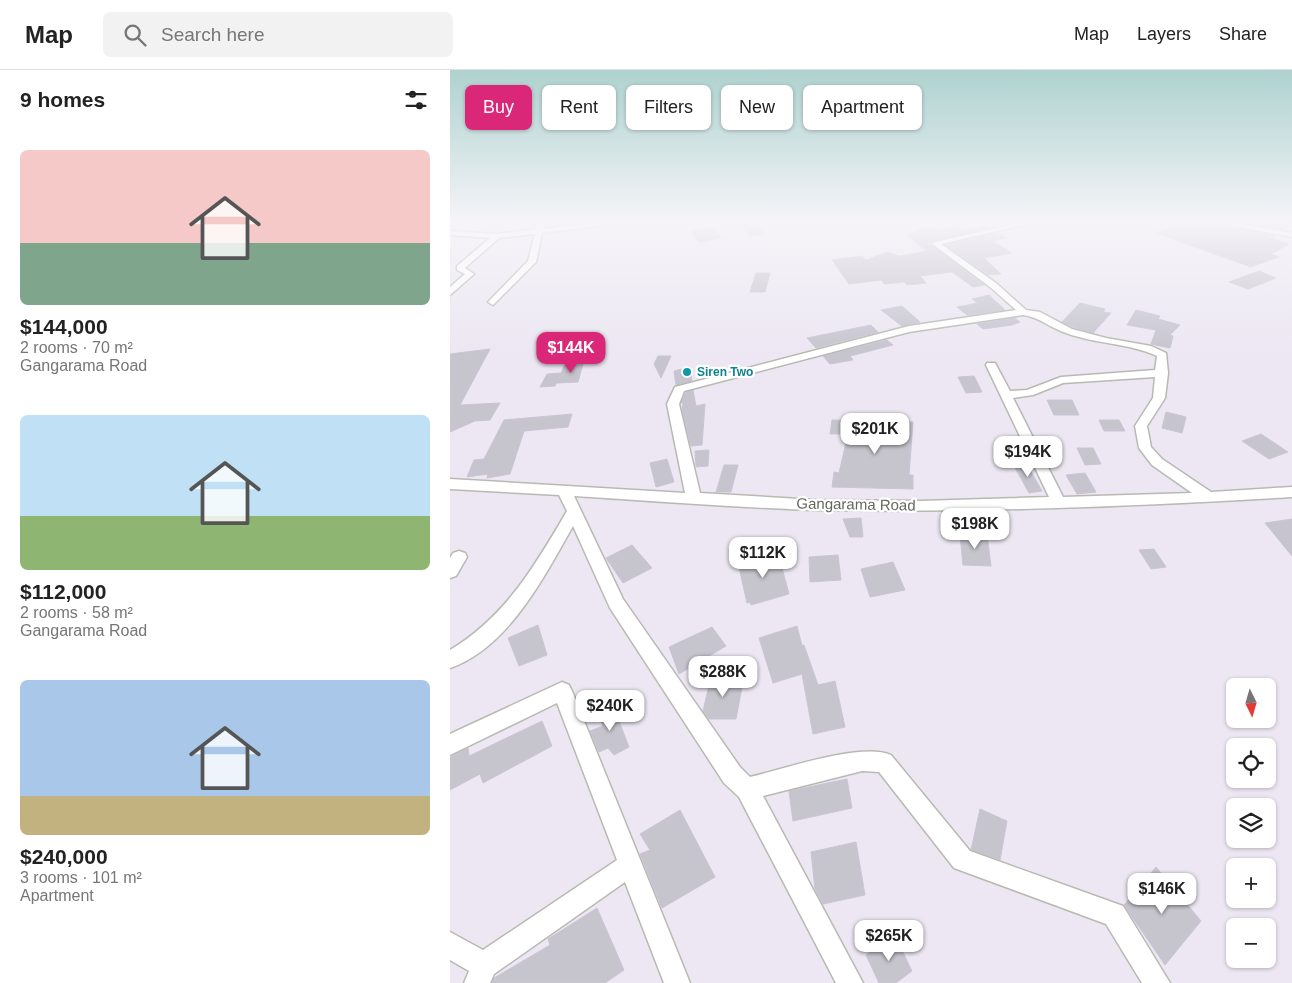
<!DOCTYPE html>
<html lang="en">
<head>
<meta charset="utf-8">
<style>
  body { margin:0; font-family:Arial,sans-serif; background:#f2f2f2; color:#222; height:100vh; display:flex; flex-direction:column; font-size:19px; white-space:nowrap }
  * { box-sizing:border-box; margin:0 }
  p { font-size:16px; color:#767676 }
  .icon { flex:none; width:28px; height:28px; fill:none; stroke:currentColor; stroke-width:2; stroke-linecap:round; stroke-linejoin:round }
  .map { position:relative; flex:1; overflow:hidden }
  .panel { display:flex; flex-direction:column; background:#fff; width:450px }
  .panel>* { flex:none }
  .guide { position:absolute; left:15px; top:15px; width:475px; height:45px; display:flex; gap:10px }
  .needle { width:32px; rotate:175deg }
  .fabs { position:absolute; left:776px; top:608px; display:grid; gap:10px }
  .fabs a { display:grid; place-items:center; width:50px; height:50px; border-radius:8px; background:#fff; box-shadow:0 1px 4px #0004; font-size:25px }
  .price { position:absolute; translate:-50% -42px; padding:0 11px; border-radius:10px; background:#fff; color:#222; font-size:16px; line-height:32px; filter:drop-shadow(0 1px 2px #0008) }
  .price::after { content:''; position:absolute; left:50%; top:30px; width:15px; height:11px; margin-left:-8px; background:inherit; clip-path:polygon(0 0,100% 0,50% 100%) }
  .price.on { background:#db2777; color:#fff }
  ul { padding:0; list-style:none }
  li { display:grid; align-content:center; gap:10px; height:265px; padding:0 20px }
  li span { display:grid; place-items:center; height:155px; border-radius:8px; color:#555 }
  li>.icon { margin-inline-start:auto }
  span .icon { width:90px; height:90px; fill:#fffc; stroke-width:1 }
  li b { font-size:21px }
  h2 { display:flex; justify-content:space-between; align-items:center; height:60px; padding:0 20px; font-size:21px }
  .chip { padding:0 18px; border-radius:8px; background:#fff; box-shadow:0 1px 4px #0004; font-size:18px; line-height:45px }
  .chip.on { background:#db2777; color:#fff }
  header { display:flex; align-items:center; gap:30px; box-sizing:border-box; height:70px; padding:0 25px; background:#fff; border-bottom:1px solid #e0e0e0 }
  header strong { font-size:24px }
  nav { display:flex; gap:28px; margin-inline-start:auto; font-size:18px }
  .search { width:350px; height:45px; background:#f2f2f2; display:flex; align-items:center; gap:12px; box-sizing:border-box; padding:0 18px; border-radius:8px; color:#767676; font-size:19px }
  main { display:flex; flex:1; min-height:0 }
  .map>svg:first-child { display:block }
  .building { fill:#c6c4cd; stroke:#cbc4d7 }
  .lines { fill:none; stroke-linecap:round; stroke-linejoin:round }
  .minor-casing { stroke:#b8bab2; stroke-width:3 }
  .minor { fill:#fff; fill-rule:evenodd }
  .culture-dot { fill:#0f9aa8; stroke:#fff; stroke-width:2 }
  .labels { text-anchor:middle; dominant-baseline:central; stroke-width:4.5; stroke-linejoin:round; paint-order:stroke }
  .far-culture-label { font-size:12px; font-weight:bold; fill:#0d838f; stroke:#fff; text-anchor:start }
  .street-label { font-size:15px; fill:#66685e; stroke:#fff }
</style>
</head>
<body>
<header>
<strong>Map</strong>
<div class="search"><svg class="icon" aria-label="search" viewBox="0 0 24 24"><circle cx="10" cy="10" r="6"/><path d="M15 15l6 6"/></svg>Search here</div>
<nav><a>Map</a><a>Layers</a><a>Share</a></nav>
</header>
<main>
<section class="panel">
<h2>9 homes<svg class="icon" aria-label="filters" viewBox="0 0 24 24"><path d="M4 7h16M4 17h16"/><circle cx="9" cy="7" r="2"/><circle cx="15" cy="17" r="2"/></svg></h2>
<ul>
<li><span style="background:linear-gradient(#f6c9c9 60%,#7fa58c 0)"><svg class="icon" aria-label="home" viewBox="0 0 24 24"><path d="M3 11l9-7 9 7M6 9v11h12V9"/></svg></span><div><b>$144,000</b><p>2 rooms · 70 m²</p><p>Gangarama Road</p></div></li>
<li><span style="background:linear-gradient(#bfe0f5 65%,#8fb573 0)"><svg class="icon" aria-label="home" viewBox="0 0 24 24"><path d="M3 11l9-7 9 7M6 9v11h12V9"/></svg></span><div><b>$112,000</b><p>2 rooms · 58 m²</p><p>Gangarama Road</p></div></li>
<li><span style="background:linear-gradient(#a9c7e8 75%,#c2b280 0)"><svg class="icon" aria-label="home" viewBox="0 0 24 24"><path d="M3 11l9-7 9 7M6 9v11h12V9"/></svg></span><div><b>$240,000</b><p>3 rooms · 101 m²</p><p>Apartment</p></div></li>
</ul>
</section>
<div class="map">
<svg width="842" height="913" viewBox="0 0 842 913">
  <rect width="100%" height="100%" fill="#ece7f2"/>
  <path class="building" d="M290,153h16l9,11 -15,2z
    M733,153h33l59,13 -4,2 18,6 -18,10 8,3 -28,10 -95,-34z
    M799,153h43v2l-7,5z
    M534,156l4,2 -59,15 55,42 -11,2 -21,-15 -32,4 6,7 -19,2 -3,-3 -20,2 -2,-4 -33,4 -17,-24 30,-4 4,4 21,-8 13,4 26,-5 -19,-16 21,-8 10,3 18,-3 7,3z
    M264,158l7,10 -22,4 -8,-11z
    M547,163l10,5 -15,3 20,12 -28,5 17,16 -13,1 -43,-30z
    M809,201l17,7 -28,11 -19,-7z
    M306,203h14l-5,19h-15z
    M539,225l16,15 -38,5 -10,-8 21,-4 -6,-4z
    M630,233l25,6 -2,3 8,1 -18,20 -20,-6 -11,-5z
    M452,236l18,16 -18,4 -21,-16z
    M686,240l24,6 -2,3 22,6 -10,10 3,1 -3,12 -19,-4 5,-14 -29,-5z
    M565,248l5,4 -8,3 -29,4 -6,-5z
    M421,255l7,7 -62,16 -9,-10z
    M437,270l6,5 -43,11 3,4 -23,4 -7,-8z
    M40,279l-30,56 40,-2 -10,17 -15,1 -25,11v-78z
    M208,286h13l-10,22 -7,-14z
    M133,294l-5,18 -21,1 7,-17z
    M240,297l2,14 -16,4 -2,-14z
    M111,303l-6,13 -15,1 7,-13z
    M524,306l8,16 -16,1 -8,-16z
    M243,320l3,16 9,-2 -3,41 -11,1 -9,-36 1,-7h-2l4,-10z
    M597,330h25l7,15h-25z
    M716,342l20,5 -4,16 -20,-5z
    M122,344l-4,13 -44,4 -14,43 -23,4 1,-4 -21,3 7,-17 10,-1 20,-39z
    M382,350l81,2 -4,53h4v14l-81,-2 2,-15 5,1 9,-39h-18z
    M649,350h20l6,11h-21z
    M811,364l27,18 -19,7 -27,-18z
    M627,378h16l8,16 -16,1z
    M259,380l-1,16 -12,1 -1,-16z
    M217,389l7,23 -18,5 -6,-24z
    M576,393l16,28 -13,2 -16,-29z
    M274,395h14l-7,27h-15z
    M635,403l11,19 -19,2 -11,-19z
    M411,448l2,19h-13l-7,-18z
    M842,449v37l-27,-33z
    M510,464l27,1 4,31 -28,-1z
    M182,475l20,23 -29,15 -17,-25z
    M704,479l12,18 -15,2 -12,-19z
    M328,483l11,41 -38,11 -1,-3 -3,1 -9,-40z
    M388,485l3,25 -31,2 -1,-25z
    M443,492l12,28 -35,7 -9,-28z
    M88,555l9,30 -28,11 -11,-28z
    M347,556l5,20 2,-1 14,40 17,-4 10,46 -32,7 -11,-60 -29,9 -14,-45z
    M262,557l14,19 -47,28 -10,-27z
    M261,607h33l-8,42h-27l-6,-8z
    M162,633l17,44 -15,8 -6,-7 -9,4 -9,-21 13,-5 -7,-16z
    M92,651l10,25 -69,37 -3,-9 -30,16v-33l18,-9 1,8z
    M397,709l5,29 -59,13 -4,-30z
    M530,739l27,12 -7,39 -29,-10z
    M230,740l35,67 -53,31 -22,-54 10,-4 -10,-16z
    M406,772l9,53 -42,9 -8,-15 -4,-37z
    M706,797l45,54 -36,44 -41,-60z
    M147,838l27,62 -19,13h-113l2,-5 56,-33 -2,-6z
    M445,866l17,35 -16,12h-17l-13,-28z"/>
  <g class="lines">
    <defs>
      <path id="minor" d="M87,153h8l-2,6 49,-6h26l-76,10 -6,29 -43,43 -5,-3 2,-2 38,-39 7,-27 -36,4 -34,30 9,6 -24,21v-8l15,-13 -8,-4v-4l33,-28 -40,-3v-4l47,3 39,-5z
        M567,153h15l-91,21 55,39 30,27 14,2 32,17 34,9 45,8 15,7 2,20 -3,25 -18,28 4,21 11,12 49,33 81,-5v10c-157,9 -315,16 -473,13 -81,-2 -164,-9 -245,-14l49,103 117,168 10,10c34,-8 112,-35 141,-22l79,96 153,55 47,77h-28l-36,-59 -152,-56 -75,-96 -17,-1 -99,25 100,187h-27l-97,-186 -15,-14 -114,-175 -37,-82c-29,51 -64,121 -123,142v-18c55,-33 85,-84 117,-139l-8,-16 -109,-6v-10l235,14 -18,-89 8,-17 234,-61 107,-16 -26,-23 -59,-44zM573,245c17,2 27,13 43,18 29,11 63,10 91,23l-2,14 -94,7 -34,13 -17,1 -15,-28h-8l-1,2 63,132 -128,4 -104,-1 -117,-7 -21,-89 5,-13 225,-59zM705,307l-2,21 -18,28 4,22 13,17 40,28 -129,4 -50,-99 20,-3 30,-12z
        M669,153h9l-3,2z
        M768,153h18l56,10v4z
        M9,481l6,2 2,4 -11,19 -6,2v-20l3,-5z
        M112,612l7,3 3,6 118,292h-26l-39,-101 -131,92 -4,9h-26l5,-12 -19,-11v-28l33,18 134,-90 -60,-157 -107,52v-21z"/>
    </defs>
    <use href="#minor" class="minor-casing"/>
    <use href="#minor" class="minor"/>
  </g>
  <linearGradient id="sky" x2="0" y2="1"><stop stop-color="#aed2cf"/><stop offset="0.54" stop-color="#f6f4f9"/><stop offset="1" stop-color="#f6f4f9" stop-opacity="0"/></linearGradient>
  <rect width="842" height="281" fill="url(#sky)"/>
  <circle class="culture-dot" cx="237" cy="302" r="5"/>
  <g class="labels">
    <g class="far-culture-label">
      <text x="247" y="302">Siren Two</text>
    </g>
    <g class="street-label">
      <text transform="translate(406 434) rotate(1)">Gangarama Road</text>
    </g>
  </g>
</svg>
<div class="fabs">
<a><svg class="needle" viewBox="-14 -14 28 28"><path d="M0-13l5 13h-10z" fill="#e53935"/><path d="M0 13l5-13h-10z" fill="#767676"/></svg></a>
<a><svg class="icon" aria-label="locate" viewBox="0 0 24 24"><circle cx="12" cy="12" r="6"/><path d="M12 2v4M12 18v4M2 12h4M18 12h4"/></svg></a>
<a><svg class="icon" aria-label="layers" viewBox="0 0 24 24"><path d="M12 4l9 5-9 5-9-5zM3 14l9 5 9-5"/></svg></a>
<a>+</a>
<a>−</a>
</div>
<b class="price on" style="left:121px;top:304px">$144K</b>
<b class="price" style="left:425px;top:385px">$201K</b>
<b class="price" style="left:578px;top:408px">$194K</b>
<b class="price" style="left:525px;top:480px">$198K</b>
<b class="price" style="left:313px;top:509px">$112K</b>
<b class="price" style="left:273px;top:628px">$288K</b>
<b class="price" style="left:160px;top:662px">$240K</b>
<b class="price" style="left:712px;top:845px">$146K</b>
<b class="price" style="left:439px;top:892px">$265K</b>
<div class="guide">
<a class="chip on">Buy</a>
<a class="chip">Rent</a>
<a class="chip">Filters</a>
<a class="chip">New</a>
<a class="chip">Apartment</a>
</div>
</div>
</main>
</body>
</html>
